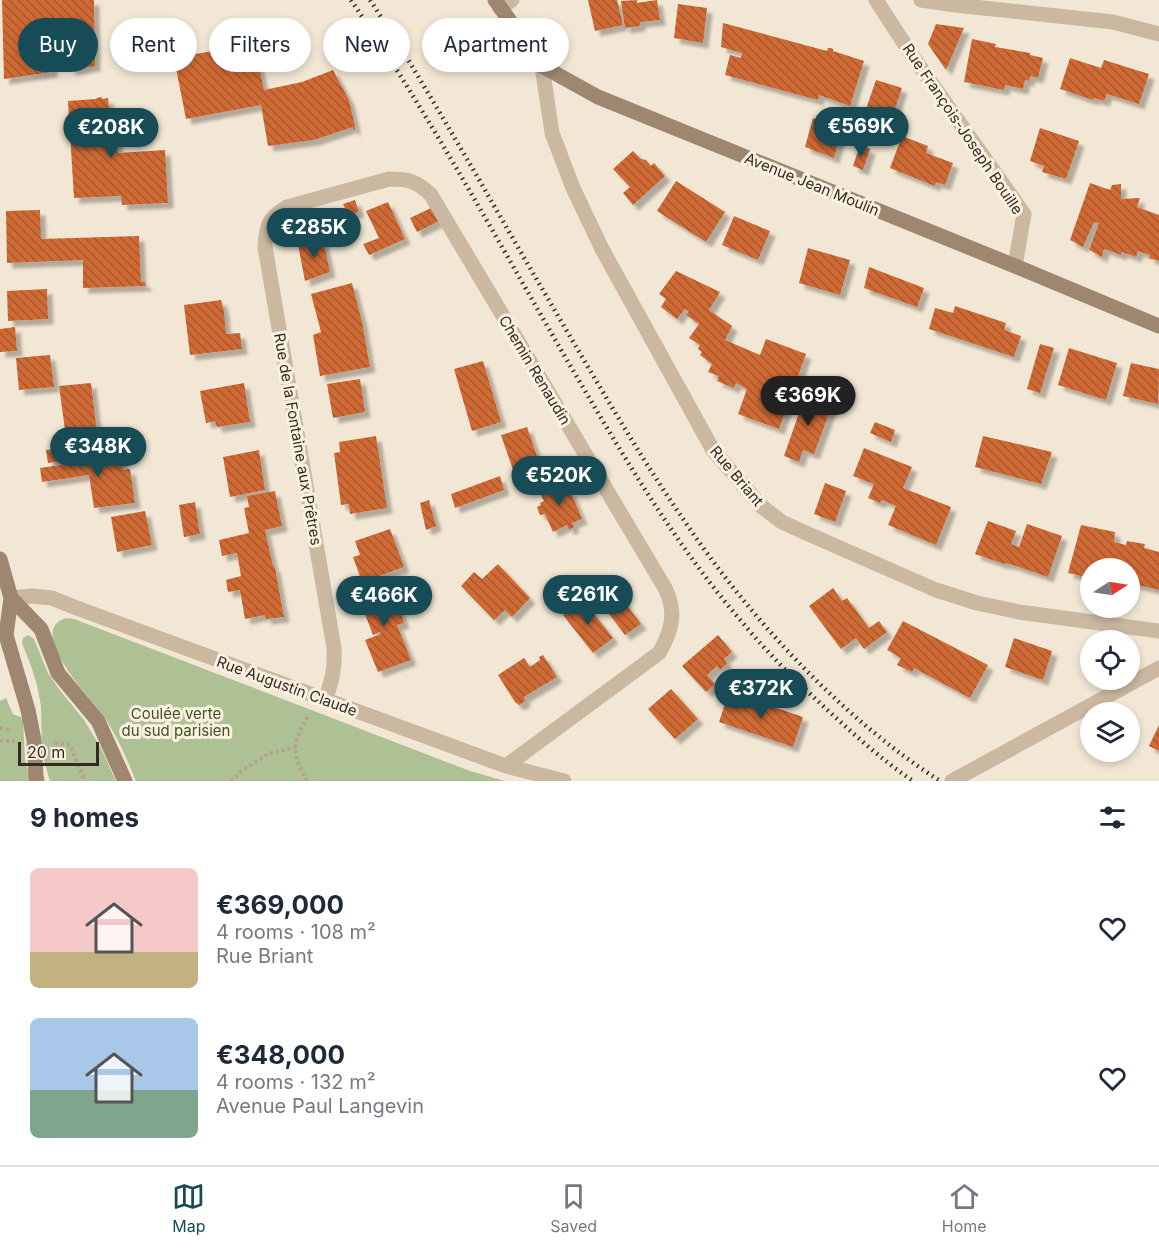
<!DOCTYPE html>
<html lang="en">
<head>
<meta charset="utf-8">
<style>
  body { margin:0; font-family:Inter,sans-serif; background:#f2f2f3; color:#1f2937; height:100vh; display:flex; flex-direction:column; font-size:22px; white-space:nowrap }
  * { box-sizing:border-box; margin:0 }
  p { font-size:20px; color:#747a83 }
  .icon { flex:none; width:33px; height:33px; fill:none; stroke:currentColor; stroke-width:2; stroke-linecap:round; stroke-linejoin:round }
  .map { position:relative; height:781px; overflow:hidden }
  .sheet { display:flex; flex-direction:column; background:#fff; flex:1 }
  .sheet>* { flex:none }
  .top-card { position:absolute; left:18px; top:18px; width:600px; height:54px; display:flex; gap:12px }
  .needle { width:39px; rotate:78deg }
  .controls { position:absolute; left:1080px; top:558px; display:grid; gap:12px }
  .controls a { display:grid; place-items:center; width:60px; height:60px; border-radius:50%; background:#fff; box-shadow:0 3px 9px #0003; font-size:30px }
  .scale { position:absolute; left:18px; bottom:15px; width:81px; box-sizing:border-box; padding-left:6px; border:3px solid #332a24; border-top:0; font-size:16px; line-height:21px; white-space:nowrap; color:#332a24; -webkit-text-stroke:4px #faf1e0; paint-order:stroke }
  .price { position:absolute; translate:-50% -51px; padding:0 14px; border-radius:21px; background:#174c57; color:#fff; font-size:20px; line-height:39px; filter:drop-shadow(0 2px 3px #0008) }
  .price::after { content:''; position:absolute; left:50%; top:36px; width:18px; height:14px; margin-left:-9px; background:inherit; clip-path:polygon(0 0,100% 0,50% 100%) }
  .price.current { background:#222; color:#fff }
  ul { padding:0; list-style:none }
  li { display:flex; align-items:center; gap:18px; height:150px; padding:0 30px }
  li span { display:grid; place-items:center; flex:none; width:168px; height:120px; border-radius:9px; color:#555 }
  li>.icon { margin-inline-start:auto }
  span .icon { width:72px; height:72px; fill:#fffc; stroke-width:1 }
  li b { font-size:26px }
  h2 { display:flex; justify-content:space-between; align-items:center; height:72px; padding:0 30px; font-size:26px }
  .chip { padding:0 21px; border-radius:27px; background:#fff; box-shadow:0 3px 9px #0003; font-size:21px; line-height:54px }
  .chip.current { background:#174c57; color:#fff }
  .dock { display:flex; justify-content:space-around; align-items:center; height:84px; border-top:2px solid #e0e1e3; background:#fff; font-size:16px; color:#747a83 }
  .dock a { display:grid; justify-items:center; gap:3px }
  .dock .current { color:#174c57 }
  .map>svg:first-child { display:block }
  .park { fill:#adc194 }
  .building { fill:url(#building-back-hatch); filter:url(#shadow) }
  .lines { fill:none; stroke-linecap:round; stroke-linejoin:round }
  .path { stroke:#b6a28a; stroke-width:4; stroke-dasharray:3 3; stroke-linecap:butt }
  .street { stroke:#cab8a0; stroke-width:15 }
  .secondary { stroke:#9e8671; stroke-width:15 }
  .rail { stroke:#332a24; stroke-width:4.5; stroke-dasharray:1.5 4.5; stroke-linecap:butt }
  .labels { text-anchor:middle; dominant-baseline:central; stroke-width:6; stroke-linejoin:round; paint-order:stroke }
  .street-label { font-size:15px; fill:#332a24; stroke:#faf1e0 }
  .park-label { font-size:15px; fill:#3e5326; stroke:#faf1e0 }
</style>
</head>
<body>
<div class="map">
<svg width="1159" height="781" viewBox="0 0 1159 781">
  <defs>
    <pattern id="building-back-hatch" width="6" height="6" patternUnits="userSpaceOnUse" patternTransform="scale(1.5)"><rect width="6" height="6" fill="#cf6b35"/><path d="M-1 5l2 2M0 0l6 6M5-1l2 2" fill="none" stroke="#a9582d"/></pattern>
    <filter id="shadow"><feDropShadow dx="5.5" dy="5.5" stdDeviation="1.5" flood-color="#0004"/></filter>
  </defs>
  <rect width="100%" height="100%" fill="#f2e7d4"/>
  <path class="park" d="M66,618l8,1 396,152 35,10h-369c-9,-22 -18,-43 -31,-63 -10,-16 -82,-87 -39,-100z
    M28,635l6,4 14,34 11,16 25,31 17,28 15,33h-66l-8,-27 -1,-48 -4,-21 -6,-19 -9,-23 1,-5z
    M6,698l7,16 10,4 2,42 6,21h-31v-80z"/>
  <path class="building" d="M2,0h92l1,66 -25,4v-5h-18v7l-48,7z
    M588,0h29l6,25 -28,6z
    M637,0v3l20,-3 3,20 -20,2v4l-15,2 -4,-27z
    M678,4l29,4 -4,35 -29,-5z
    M723,23l104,28 1,-3h3l2,1v2l31,10 -14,45 -31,-11 -1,5 -93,-25 5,-20 11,3 1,-5 -21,-6z
    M936,24l28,4 -18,42 -18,-26z
    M972,39l24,5 -1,3 35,6v2l13,3 -5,20 -8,-2 -1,5 -4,-1 -2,9 -18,-4 -1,5 -40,-8z
    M251,44l9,27 4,19 38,-8 31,-12 16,30 6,26 -1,7 -1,-6 -39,13 -46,6 -7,-41 -75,14 -12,-61z
    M1070,58l31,10 3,-8 45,14 -10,30 -32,-10 -3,7 -10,-3 -1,2 -33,-11z
    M876,80l26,8 -10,30 -26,-9z
    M102,97v2l6,-1 1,11h6l3,44 47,-3 3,53 -46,2 -1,-9 -47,2 -6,-97 28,-2 1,-1z
    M813,118l10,4v3l18,8 -7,25 -29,-11z
    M1040,128l39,13 -13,38 -24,-7 2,-6 -14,-5z
    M902,136l26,10 -2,7 27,10 -8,22 -9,-3 -1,4 -45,-18z
    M860,145l10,4 -7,21 -10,-4z
    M633,151l8,8 5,1 5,6 3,-3 11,13 -32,29 -10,-12 7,-6 -17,-18z
    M676,181l49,31 -19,30 -49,-31z
    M1090,183l20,7 2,-5 9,-1v15l19,-1 -3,9 22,8v46l-10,-3 1,-3 -12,-4 -2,6 -14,-5 -1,3 -17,-6 -2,8 -13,-7 10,-27 -5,-1 -11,25 -13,-7z
    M355,200l4,12 -11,2 -5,-10z
    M388,202l17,37 -36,16 -6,-11 16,-6 -13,-27z
    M431,208l8,13 -22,11 -7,-14z
    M40,210l1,29 98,-3 2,46h4l1,4 -63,2v-28l-76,3 -1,-52z
    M734,216l36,15 -12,29 -36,-15z
    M323,239l7,33 -25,9 -7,-36z
    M808,248l42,12 -10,35 -41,-12z
    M869,267l55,21 -7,19 -53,-19z
    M676,271l44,21 -11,18 23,16 -7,14 35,15 6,-16 40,15 -27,75 -41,-15 9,-25 -11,-6 -2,5 -17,-7 2,-5 -11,-4 4,-8 -12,-9 2,-3 -4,-3 2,-4 -11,-7 10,-14 -13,-9 3,-4 -4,-2 -8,10 -16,-12 5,-8 -7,-5z
    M352,283l10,39 8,45 -50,9 -7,-41 8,-3 -10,-38z
    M47,289l1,30 -40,2 -1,-30z
    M221,300l3,11 2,23 14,-1 2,16 -52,6 -6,-50z
    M955,306l51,17 -2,7 17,6 -7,21 -85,-28 6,-21 18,5z
    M15,327l2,24 -17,1v-23z
    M1040,344l14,4 -14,45 -13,-4z
    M1069,348l48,15 -11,37 -48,-15z
    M50,355l4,32 -35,3 -3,-32z
    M483,361l18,61 -29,9 -18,-62z
    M1131,363l28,6 -1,35 -35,-8z
    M360,379l5,33 -32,6 -6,-34z
    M91,383l6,49 -31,5 -7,-51z
    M244,383l6,39 -33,5 -2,-6 -9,2 -6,-32z
    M806,393l27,10 -19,51 -11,-4 -4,12 -15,-6z
    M875,422l20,8 -4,12 -21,-9z
    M527,427l12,35 -26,8 -12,-35z
    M376,436l11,72 -37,6 -1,-10 -8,1 -7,-52 6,-1 -1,-10z
    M983,436l69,16 -11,32 -66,-17z
    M70,447l2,12 -24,4 -2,-13z
    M864,448l48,19 -9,21 48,19 -15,38 -48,-20 8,-19 -14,-6 -2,3 -12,-5 6,-14 -21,-8z
    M259,450l6,40 -35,7 -7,-40z
    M121,452l2,18 7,-1 5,34 -41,5 -5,-33 -47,7 -2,-14 41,-6 -1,-4z
    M500,476l4,14 -49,18 -4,-14z
    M560,482l5,10 5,-2 12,29 -10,4 2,4 -5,3 -2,-5 -14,7 -8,-18 -5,1 -3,-8 4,-2 -1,-2 4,-2 -5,-10z
    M825,483l21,8 -11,31 -21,-8z
    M275,491l7,35 -17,4 8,36 2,2 9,49 -18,2 -1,-4 -20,4 -5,-29 -12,2 -2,-12 15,-4 -4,-23 -15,3 -3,-16 30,-7 -5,-25 5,-1 -2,-11z
    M429,500l7,26 -10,4 -6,-27z
    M195,502l5,32 -16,3 -5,-32z
    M145,511l7,34 -35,7 -6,-35z
    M988,521l28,10 -5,13 8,3 8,-23 35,12 -14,41 -35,-12 -8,-2 -1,1 -29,-10z
    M1081,525l34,7 -1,10 12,3 1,-4 18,3 -1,4 15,4v38l-29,-7v-15h-40v10l-22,-5z
    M390,529l14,38 -42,15 -9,-25 7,-2 -5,-14z
    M498,564l32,34 -18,19 -7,-7 -11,10 -33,-34 13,-14 8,7z
    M390,583l14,40 -7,2 14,35 -33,12 -13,-32 16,-6 -1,-2 -7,3 -16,-42z
    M833,588l9,13 5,-3 22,30 10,-7 8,11 -23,17 -8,-11 -15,11 -32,-43z
    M619,595l22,29 -16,11 -21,-28z
    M583,600l30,38 -20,15 -30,-38z
    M903,621l85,44 -18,33 -56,-30 -2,4 -15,-7 4,-7 -14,-8z
    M718,635l14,17 -8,7 3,5 -7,6 -3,-4 -10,9 8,9 -9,8 -24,-26z
    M1014,638l38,13 -9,29 -38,-13z
    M543,655l14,22 -33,20 1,3 -1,2 -5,3 -4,-3 -17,-27 26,-17 6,9 10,-7 -1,-3z
    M671,689l27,30 -23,20 -27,-30z
    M729,692l74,25 -10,30 -74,-25z
    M1159,725v26l-10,-5z"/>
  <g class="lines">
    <path class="path" d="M0,728l12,2
      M0,741h14
      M55,743l15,2 15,36
      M231,781l11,-10 26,-17 27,-7
      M307,781c-16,-28 -15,-39 2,-66"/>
    <path class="street" d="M876,0l37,57 111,157 -9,52
      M921,0l34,5 158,17 46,12
      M500,8l12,-8
      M542,66l10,67 21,55 29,61 111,201 48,56 21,16 24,11 130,57 41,13 42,9 140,19
      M11,598l21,-2 20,2 22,9 432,159 58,15
      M325,701c7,-21 10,-31 9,-53l-69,-401c1,-21 3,-29 22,-40l102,-28c19,0 28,2 42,16l234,393c12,24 7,43 -6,65l-153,113
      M952,781l207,-113"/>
    <path class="secondary" d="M495,0l47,66 56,31 417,169 144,60
      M0,559l11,39 -5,37 22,75 6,30 2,36 1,5
      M11,598l30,31 17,44 40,48 27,60"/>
    <path class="rail" d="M351,0c77,113 144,236 213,355 54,92 108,186 178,267 28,34 59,64 92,94 25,23 51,46 79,65
      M370,0c38,57 72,117 107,176 33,58 67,116 101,174 33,56 66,112 103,166 67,100 158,200 259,265"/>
  </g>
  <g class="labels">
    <g class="street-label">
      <text transform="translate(963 129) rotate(56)">Rue François-Joseph Bouille</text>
      <text transform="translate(812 184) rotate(22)">Avenue Jean Moulin</text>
      <text transform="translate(535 370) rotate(59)">Chemin Renaudin</text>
      <text transform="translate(298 439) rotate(80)">Rue de la Fontaine aux Prêtres</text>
      <text transform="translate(737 476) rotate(50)">Rue Briant</text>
      <text transform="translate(287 686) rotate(20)">Rue Augustin Claude</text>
    </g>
    <g class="park-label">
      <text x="176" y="713">Coulée verte<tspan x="176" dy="17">du sud parisien</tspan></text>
    </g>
  </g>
</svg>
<div class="controls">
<a><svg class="needle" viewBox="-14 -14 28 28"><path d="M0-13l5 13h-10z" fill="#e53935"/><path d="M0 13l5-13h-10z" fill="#747a83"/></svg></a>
<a><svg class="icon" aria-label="locate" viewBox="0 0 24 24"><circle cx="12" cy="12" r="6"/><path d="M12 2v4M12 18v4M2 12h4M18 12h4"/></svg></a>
<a><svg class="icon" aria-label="layers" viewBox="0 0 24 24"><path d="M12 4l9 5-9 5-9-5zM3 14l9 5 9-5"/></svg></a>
</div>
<div class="scale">20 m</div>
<b class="price" style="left:861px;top:158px">€569K</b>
<b class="price" style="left:111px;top:159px">€208K</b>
<b class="price" style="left:314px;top:259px">€285K</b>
<b class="price current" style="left:808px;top:427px">€369K</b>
<b class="price" style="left:98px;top:478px">€348K</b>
<b class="price" style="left:559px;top:507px">€520K</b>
<b class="price" style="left:588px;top:626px">€261K</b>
<b class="price" style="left:384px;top:627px">€466K</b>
<b class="price" style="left:761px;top:720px">€372K</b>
<div class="top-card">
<a class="chip current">Buy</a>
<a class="chip">Rent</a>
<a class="chip">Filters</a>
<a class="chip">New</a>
<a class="chip">Apartment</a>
</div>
</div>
<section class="sheet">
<h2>9 homes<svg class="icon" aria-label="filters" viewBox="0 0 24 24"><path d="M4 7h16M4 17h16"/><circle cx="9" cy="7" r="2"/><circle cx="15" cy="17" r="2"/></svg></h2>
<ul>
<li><span style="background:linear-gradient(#f6c9c9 70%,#c2b280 0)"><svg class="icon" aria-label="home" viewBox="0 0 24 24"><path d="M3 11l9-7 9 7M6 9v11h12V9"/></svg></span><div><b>€369,000</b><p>4 rooms · 108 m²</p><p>Rue Briant</p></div><svg class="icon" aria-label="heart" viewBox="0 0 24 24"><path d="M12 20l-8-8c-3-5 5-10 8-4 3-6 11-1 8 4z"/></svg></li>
<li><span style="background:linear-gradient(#a9c7e8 60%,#7fa58c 0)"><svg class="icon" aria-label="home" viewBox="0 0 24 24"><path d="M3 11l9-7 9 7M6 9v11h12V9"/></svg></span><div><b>€348,000</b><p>4 rooms · 132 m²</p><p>Avenue Paul Langevin</p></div><svg class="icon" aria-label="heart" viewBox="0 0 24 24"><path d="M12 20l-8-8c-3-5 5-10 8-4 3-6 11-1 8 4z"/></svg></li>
</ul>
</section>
<nav class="dock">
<a class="current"><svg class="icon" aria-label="map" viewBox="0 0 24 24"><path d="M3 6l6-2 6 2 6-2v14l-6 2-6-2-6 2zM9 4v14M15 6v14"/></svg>Map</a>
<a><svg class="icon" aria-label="saved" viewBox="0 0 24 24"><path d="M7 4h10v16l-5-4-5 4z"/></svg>Saved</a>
<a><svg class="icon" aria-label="home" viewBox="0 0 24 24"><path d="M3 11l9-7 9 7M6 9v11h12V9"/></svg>Home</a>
</nav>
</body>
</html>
